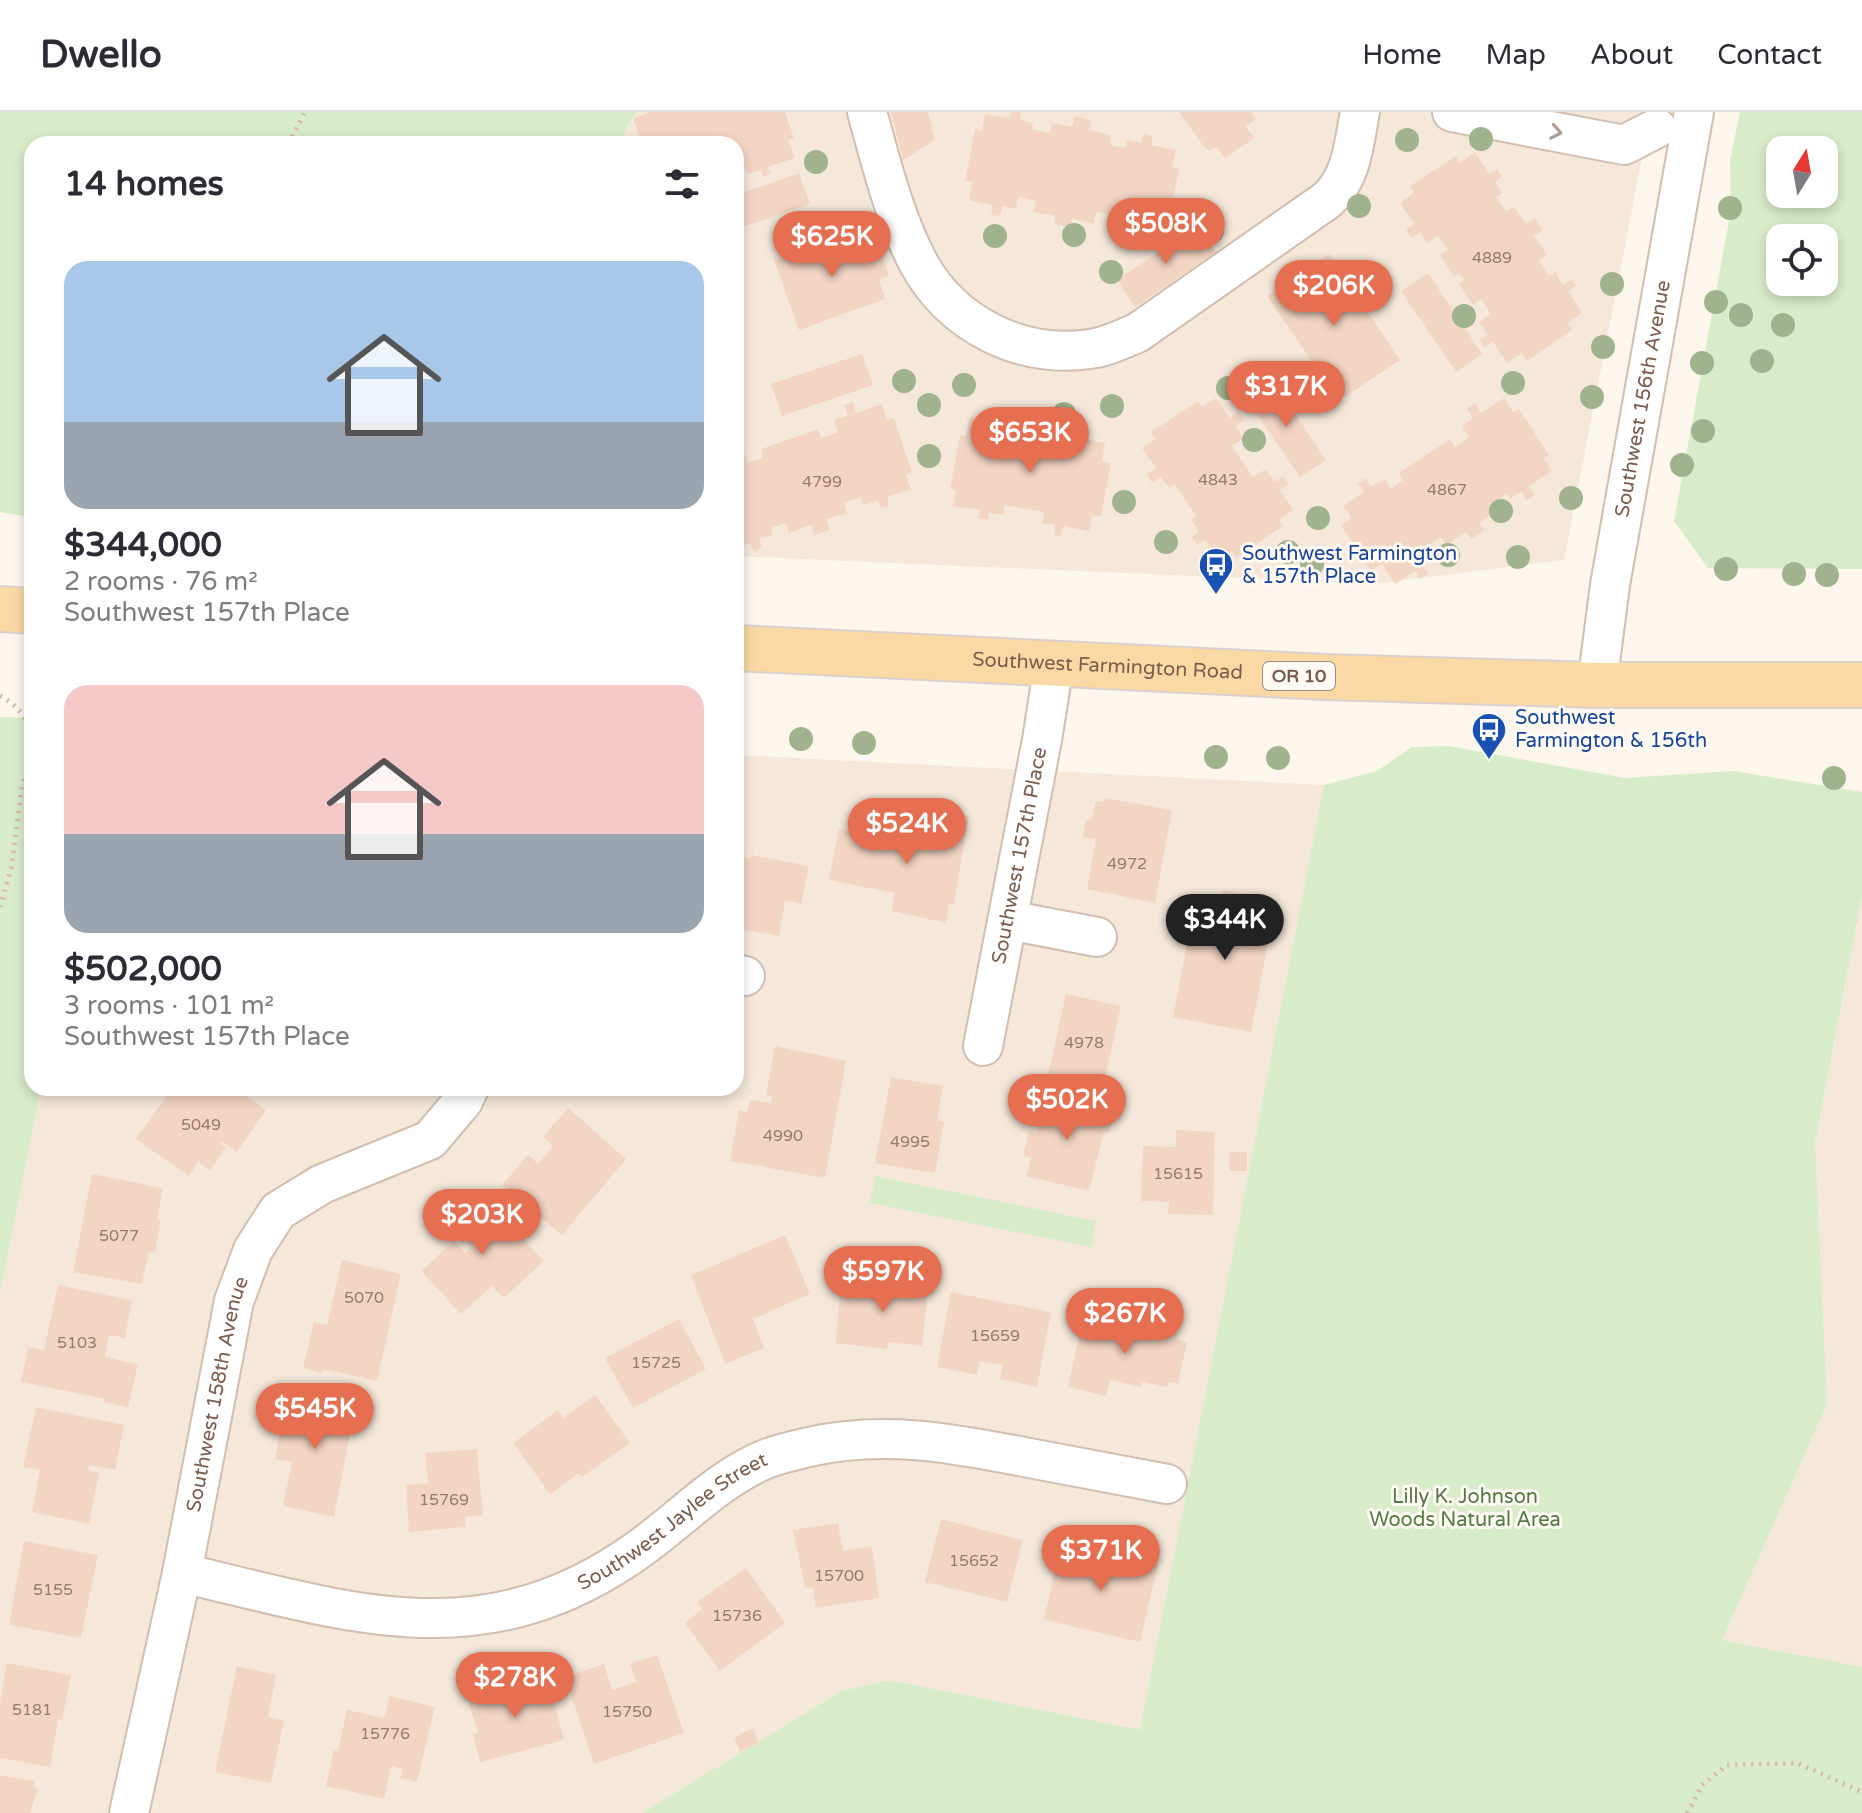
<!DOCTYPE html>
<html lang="en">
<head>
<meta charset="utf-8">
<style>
  body { margin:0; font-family:"Varela Round",sans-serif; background:#f2f2f3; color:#2b2b33; height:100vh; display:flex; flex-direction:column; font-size:30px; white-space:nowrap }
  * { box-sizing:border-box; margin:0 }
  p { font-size:26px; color:#7c7c81 }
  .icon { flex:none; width:44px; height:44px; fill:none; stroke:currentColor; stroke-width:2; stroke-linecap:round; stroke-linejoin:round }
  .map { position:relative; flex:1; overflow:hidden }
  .drawer { position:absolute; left:24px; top:24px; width:720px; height:960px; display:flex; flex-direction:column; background:#fff; border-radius:24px; box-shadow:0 4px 12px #0003 }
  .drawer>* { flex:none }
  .needle { width:52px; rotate:11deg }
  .tools { position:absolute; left:1766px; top:24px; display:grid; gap:16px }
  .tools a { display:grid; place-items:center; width:72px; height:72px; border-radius:16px; background:#fff; box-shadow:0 4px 12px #0003; font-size:40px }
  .price { position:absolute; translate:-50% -68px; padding:0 18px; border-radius:28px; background:#e76f51; color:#fff; font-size:26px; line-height:52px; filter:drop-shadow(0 2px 4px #0008) }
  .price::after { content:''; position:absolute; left:50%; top:48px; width:24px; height:18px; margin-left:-12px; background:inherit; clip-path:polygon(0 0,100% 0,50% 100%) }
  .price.active { background:#222; color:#fff }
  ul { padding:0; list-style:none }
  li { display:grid; align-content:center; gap:16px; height:424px; padding:0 40px }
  li span { display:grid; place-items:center; height:248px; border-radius:24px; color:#555 }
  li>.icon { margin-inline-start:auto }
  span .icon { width:144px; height:144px; fill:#fffc; stroke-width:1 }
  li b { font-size:34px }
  h2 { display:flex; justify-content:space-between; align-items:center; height:96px; padding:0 40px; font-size:34px }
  header { display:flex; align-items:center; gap:48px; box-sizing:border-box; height:112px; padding:0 40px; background:#fff; border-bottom:2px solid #e1e1e2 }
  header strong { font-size:38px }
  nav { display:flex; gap:44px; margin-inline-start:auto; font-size:28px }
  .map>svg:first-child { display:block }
  .residential { fill:#f5e8da }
  .green { fill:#d8ecc9; fill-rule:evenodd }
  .building { fill:#f3d5c3 }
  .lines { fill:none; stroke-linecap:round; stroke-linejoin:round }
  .minor-casing { stroke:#d1beb0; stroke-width:42 }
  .major-casing { stroke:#dad1cd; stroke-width:48 }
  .path { stroke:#d9b8a5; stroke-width:5; stroke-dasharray:2 6; stroke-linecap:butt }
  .minor { stroke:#fff; stroke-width:38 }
  .major { stroke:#fbd9a5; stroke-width:44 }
  .tree { fill:#a0b28e }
  .oneway { stroke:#af9d94 }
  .labels { text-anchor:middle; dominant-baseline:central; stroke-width:6; stroke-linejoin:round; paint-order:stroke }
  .number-label { font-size:16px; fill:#987a6a }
  .shield { fill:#fffaf3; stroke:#a28b7f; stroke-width:2 }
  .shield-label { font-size:18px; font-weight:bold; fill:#7a5c4d }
  .street-label { font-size:20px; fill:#7a5c4d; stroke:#fffaf3 }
  .transit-label { font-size:20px; fill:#164399; stroke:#fffaf3; text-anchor:start }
  .park-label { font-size:20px; fill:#537a41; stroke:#fffaf3 }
</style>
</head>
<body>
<header>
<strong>Dwello</strong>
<nav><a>Home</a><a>Map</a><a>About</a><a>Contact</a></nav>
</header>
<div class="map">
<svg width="1862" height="1701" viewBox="0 0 1862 1701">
  <rect width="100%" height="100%" fill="#fdf6ec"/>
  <path class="residential" d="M636,0h1015l-87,448 -191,24 -637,-28v-412h-118z
    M736,643l588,30 -184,946 -251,-51 -48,11 -199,122h-642v-519l41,-206h695z
    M1862,784v771l-140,-27z"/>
  <path class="green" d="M0,0h636l-18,32h-586v373l-32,-5z
    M1740,0h122v457l-154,-1 -34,-47 57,-311 -1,-50zM1780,38h44v44h-44zM1780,126h44v44h-44z
    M0,605l32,1v370h9l-41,206z
    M1448,634l177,32 108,-7 129,21v104l-47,248 12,260 -105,236 140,27v146h-1220l199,-122 48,-11 251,50 184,-945 53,-14 35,-24z
    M875,1064l221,45 -5,26 -221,-44z"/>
  <path class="building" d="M650,0h135l9,26 -6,2 7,18 -27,9 3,7 -8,3 -2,-7 -14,4 -4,-10 -7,2v-22h-101l-2,-6 6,-2 -6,-18z
    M891,0h37l7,28 -32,20z
    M1011,0h10l-1,8 13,3 -1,6 18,4 2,-10 20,4 3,-11 16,4 -2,10 22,5 -1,10 15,3 2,-8 14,3 2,-9 10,2 -2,9 25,5 -4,18 7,1 -10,52 -7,-1 -4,18 -24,-5 -2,9 -10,-2 2,-9 -14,-3 2,-13 -16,-3 -2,12 -22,-5 -1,8 -17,-3 1,-8 -21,-4 2,-11 -18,-4 -2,12 -13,-3 -3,10 -9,-1 2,-10 -24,-5 3,-18 -7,-1 10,-52 7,2 3,-17 25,4z
    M1179,0h72l5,7 -10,7 8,12 -29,20 -9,-11 -6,4 -5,-3z
    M1475,40l14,22 8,-5 5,8 -7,5 7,11 -6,4 10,14 8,-4 12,17 9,-6 8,12 -9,6 13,19 -8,6 10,15 6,-4 8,13 9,-6 4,7 -8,5 14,22 -14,10 4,7 -45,31 -5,-8 -15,10 -14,-21 -9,5 -4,-7 8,-5 -9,-13 12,-8 -10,-15 -8,6 -14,-21 5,-4 -5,-7 -5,4 -14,-22 8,-5 -10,-14 -11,7 -7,-11 -8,6 -6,-9 8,-5 -14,-21 14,-10 -4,-7 46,-30 4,7z
    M799,61l11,31 -74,25v-34z
    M1198,114l18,26 -81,55 -18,-27z
    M860,118l8,22 11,-4 10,28 -10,4 6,19 -86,31 -25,-70z
    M1329,142l71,106 -61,41 -72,-105z
    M1428,161l54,81 -26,18 -55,-81z
    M862,242l11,31 -91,31 -11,-32z
    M1272,268l54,80 -26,17 -54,-79z
    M1216,286l14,20 9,-6 6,8 -9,6 7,12 -11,8 21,31 13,-8 8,13 9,-6 5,8 -8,6 13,20 -14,10 4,6 -47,32 -4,-7 -13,9 -14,-20 -8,5 -5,-8 7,-5 -8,-13 5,-3 -21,-32 -6,4 -8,-11 -9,6 -5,-9 9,-6 -14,-20 14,-9 -5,-7 47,-31 4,6z
    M1504,286l9,14 6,-3 30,46 -5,3 8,13 -23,15 6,9 -8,5 -6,-8 -11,7 -3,-6 -15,11 5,8 -18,11 5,8 -13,8 -5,-7 -20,13 -5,-8 -13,9 8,12 -13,8 5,8 -8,5 -5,-8 -20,13 -13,-20 -11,7 -30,-46 11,-7 -9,-12 21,-14 -6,-8 8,-6 5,9 14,-8 6,10 12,-9 -4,-7 51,-34 5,8 14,-10 -7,-11 11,-8 -6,-10 8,-5 6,10z
    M853,290l3,11 26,-9 5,16 7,-2 18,55 -6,2 5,14 -24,8 2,9 -8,2 -3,-7 -15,4 -2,-8 -17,6 3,10 -21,6 4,11 -15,5 -4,-10 -22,8 -3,-10 -15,5 2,7 -14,4 3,9 -8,4 -4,-9 -14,4v-94l7,-3 5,13 15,-5 -2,-9 57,-20 3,9 17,-6 -4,-12 14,-5 -4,-10z
    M998,301l9,1 -1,10 14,3 -3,14 38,7 3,-14 14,2 1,-8h7l-2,10 27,5 -3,18 9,2 -10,53 -9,-1 -3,16 -26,-5 -2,10 -7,-1 1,-10 -13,-2 2,-11 -39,-7 -2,10 -14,-2 -1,7 -10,-2 2,-8 -27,-4 3,-16 -6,-1 10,-54 6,1 4,-19 26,5z
    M1104,686l68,12 -17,93 -68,-14 9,-50 -13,-2 3,-18 6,1 4,-19 7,1z
    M931,697l38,7 -15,89 -5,-1 -3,19 -54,-12 2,-18 -65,-13 10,-51 84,17z
    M736,743l14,3 1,-3 58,11 -8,38 -16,-3 -6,35 -43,-8 5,-26 -5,-1z
    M1223,778l53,11 -25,131 -78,-15 22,-113 25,4z
    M1066,882l55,12 -19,86 -55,-12z
    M775,934l71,15 -21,117 -95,-17 9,-51 8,2 3,-12 21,3 1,-7 -6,-1z
    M891,965l52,9 -6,34 7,2 -9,51 -60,-10z
    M172,976h62l32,22 -29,42 -15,-11 -2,3 6,3 -16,24 -12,-9 -9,14 -53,-37z
    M1044,981l71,19 -6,21 -5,-1 -15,59 -63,-15 5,-18 -8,-3 6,-24 8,2z
    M568,996l58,51 -64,76 -60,-50 26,-30 10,9 15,-18 -10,-9z
    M1176,1018l39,2 -2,83 -45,-1 1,-12 -28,-1 2,-55 33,1z
    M1230,1040h17v19h-18z
    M92,1062l71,14 -6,32 4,1 -6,32 -6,-1 -7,32 -69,-12z
    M484,1080l25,26 -4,2 39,41 -40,37 -12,-12 -31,28 -40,-43 33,-30 11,12 6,-6 -22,-23z
    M785,1123l25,59 -57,25 11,29 -39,16 -34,-89z
    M342,1148l59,14 -24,107 -54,-12 -1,4 -19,-5 11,-46 13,3z
    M886,1165l43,5 -7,64 -34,-4 -1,7 -51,-6 5,-59 44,5z
    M58,1173l74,15 -7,38 -16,-3 -4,22 33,7 -10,44 -24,-6 1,-3 -84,-17 7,-35 16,3z
    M951,1180l100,20 -14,75 -37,-8 3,-14 -23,-4 -3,14 -40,-8z
    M1083,1205l95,16 -2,6 11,3 -9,42 -9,-2 -2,5 -25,-5 -1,5 -31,-7 -4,16 -38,-9z
    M679,1207l27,50 -73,39 -28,-50z
    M288,1279l68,13 -22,113 -51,-11 9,-44 -17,-3z
    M595,1283l35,48 -48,34 -3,-4 -29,21 -37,-51 45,-33 5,8z
    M36,1295l88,18 -9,45 -26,-5 -1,6 11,2 -10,51 -57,-12 8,-42 -17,-3z
    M477,1337l6,66 -18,2 1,10 -57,5 -3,-47 22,-2 -3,-30z
    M941,1407l82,21 -16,62 -82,-20z
    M838,1411l5,28 29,-5 7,52 -63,10 -3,-21 -8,1 -12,-58z
    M24,1429l74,14 -17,83 -72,-13z
    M1060,1434l51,12 1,-4 46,11 -18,77 -96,-22z
    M746,1456l39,55 -65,48 -35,-48 17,-14 -5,-7z
    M657,1543l27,78 -90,31 -29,-87 39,-13 8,26 24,-8 -6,-18z
    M7,1551l64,12 -9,45 -4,-1 -8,48 -50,-9v-56z
    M237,1554l39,9 -8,42 16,3 -13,63 -56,-11z
    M548,1568l16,60 -84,22 -7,-28 5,-1 -11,-36 62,-16 1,4z
    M390,1584l45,11 -18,75 -17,-4 3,-9 -12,-3 -7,33 -58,-13 8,-36 4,1 9,-41 37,8z
    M752,1616l7,15 -19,9 -6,-14z
    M0,1663l35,6 -1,6 4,1 -8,25h-30z"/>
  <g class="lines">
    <defs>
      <g id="minor">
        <path d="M867,0c14,50 27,105 52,152 34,61 102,95 171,85 17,-2 32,-10 47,-16l190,-133c25,-22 27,-57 33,-88"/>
        <path d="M1452,0l172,33 33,-17"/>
        <path id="s1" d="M1597,573l13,-100 84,-473"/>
        <path d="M1008,808l89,17"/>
        <path d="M736,862l9,2"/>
        <path id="s2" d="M983,934l59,-306 12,-76"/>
        <path id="s3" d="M182,1461c167,39 299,87 453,-21 41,-28 76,-67 122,-89 15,-8 35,-12 52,-16 73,-17 143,-4 215,10 48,9 96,18 143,27"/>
        <path id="s4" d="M129,1701l53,-240 52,-272 19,-51 25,-39 44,-27 108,-44 33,-39 6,-13"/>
      </g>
      <g id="major">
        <path d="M0,497l32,2"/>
        <path id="s5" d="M736,536l591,29 270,8h265"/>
      </g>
    </defs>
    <use href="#minor" class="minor-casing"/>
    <use href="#major" class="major-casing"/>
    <path class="path" d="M289,32l16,-32
      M0,584c19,10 28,23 32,44
      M0,795l11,-38 11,-83 10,-25
      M1687,1701l15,-28 25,-20 70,-2 65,29"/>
    <use href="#minor" class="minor"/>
    <use href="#major" class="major"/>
  </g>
  <g class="tree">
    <circle cx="1481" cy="27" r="12"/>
    <circle cx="1407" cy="28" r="12"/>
    <circle cx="816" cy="50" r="12"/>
    <circle cx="1359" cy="94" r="12"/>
    <circle cx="1730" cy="96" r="12"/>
    <circle cx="1175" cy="112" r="12"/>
    <circle cx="1212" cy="119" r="12"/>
    <circle cx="1074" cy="123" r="12"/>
    <circle cx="995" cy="124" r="12"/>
    <circle cx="1111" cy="160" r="12"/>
    <circle cx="1612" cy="172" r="12"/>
    <circle cx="1716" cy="190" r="12"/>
    <circle cx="1741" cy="203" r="12"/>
    <circle cx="1464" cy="204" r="12"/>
    <circle cx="1783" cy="213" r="12"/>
    <circle cx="1603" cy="235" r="12"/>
    <circle cx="1762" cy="249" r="12"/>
    <circle cx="1702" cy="251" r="12"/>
    <circle cx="904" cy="269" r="12"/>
    <circle cx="1513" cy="271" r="12"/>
    <circle cx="964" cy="273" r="12"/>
    <circle cx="1228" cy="276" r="12"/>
    <circle cx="1592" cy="285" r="12"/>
    <circle cx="929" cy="293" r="12"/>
    <circle cx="1112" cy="294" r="12"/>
    <circle cx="1064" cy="302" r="12"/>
    <circle cx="1033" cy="315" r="12"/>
    <circle cx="1703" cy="319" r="12"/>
    <circle cx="1254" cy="328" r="12"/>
    <circle cx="929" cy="344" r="12"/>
    <circle cx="1682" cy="353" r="12"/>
    <circle cx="1571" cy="386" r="12"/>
    <circle cx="1124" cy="390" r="12"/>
    <circle cx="1501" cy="399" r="12"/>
    <circle cx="1318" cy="406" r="12"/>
    <circle cx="1166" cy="430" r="12"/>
    <circle cx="1288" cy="440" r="12"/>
    <circle cx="1448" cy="443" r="12"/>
    <circle cx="1518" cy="445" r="12"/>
    <circle cx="1312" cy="452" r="12"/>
    <circle cx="1726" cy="457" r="12"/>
    <circle cx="1794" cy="462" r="12"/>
    <circle cx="1827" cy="463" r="12"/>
    <circle cx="801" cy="627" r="12"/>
    <circle cx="864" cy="631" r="12"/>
    <circle cx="1216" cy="645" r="12"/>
    <circle cx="1278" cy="646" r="12"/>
    <circle cx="1834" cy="666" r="12"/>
  </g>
  <defs><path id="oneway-chevron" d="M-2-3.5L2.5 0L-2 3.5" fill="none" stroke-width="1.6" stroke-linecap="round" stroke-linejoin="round" transform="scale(2)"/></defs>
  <use class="oneway" href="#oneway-chevron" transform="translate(1556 20) rotate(11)"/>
  <defs>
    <symbol id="bus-pin" viewBox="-11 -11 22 30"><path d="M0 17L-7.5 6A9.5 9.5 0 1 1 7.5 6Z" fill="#1a4fb4" stroke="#fffaf3"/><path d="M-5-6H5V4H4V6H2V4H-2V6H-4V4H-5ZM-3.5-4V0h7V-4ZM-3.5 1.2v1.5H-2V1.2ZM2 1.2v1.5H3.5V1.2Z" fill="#fff"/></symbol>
  </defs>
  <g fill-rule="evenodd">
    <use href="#bus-pin" x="1196" y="433" width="40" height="54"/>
    <use href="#bus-pin" x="1469" y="598" width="40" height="54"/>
  </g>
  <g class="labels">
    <g class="number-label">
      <text x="1492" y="146">4889</text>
      <text x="1218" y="368">4843</text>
      <text x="822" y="370">4799</text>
      <text x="1447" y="378">4867</text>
      <text x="1127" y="752">4972</text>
      <text x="1084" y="931">4978</text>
      <text x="201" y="1013">5049</text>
      <text x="783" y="1024">4990</text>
      <text x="910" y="1030">4995</text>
      <text x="1178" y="1062">15615</text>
      <text x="119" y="1124">5077</text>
      <text x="364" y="1186">5070</text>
      <text x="995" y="1224">15659</text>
      <text x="77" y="1231">5103</text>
      <text x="656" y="1251">15725</text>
      <text x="444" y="1388">15769</text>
      <text x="974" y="1449">15652</text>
      <text x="839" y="1464">15700</text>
      <text x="53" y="1478">5155</text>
      <text x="737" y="1504">15736</text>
      <text x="32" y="1598">5181</text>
      <text x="627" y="1600">15750</text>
      <text x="385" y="1622">15776</text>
    </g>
    <rect class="shield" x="1263" y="550" width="72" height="28" rx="6"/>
    <g class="shield-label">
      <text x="1299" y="564">OR 10</text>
    </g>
    <g class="street-label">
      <text stroke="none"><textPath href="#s1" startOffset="290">Southwest 156th Avenue</textPath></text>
      <text stroke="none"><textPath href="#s5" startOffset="372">Southwest Farmington Road</textPath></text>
      <text stroke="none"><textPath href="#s2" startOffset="194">Southwest 157th Place</textPath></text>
      <text stroke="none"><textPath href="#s4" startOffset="428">Southwest 158th Avenue</textPath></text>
      <text stroke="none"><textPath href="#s3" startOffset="520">Southwest Jaylee Street</textPath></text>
    </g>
    <g class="transit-label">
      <text x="1242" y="442">Southwest Farmington<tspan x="1242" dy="23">&amp; 157th Place</tspan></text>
      <text x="1515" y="606">Southwest<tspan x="1515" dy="23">Farmington &amp; 156th</tspan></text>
    </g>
    <g class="park-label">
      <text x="1465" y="1385">Lilly K. Johnson<tspan x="1465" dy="23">Woods Natural Area</tspan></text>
    </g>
  </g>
</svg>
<div class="tools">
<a><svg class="needle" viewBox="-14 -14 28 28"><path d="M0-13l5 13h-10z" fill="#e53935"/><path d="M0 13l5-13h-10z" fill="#7c7c81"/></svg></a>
<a><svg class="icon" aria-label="locate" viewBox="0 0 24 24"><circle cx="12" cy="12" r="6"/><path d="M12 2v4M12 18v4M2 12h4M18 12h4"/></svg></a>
</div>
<b class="price" style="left:1166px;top:154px">$508K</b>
<b class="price" style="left:832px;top:167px">$625K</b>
<b class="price" style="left:1334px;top:216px">$206K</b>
<b class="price" style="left:1286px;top:317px">$317K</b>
<b class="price" style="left:1030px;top:363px">$653K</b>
<b class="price" style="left:907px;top:754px">$524K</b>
<b class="price active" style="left:1225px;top:850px">$344K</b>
<b class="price" style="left:1067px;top:1030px">$502K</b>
<b class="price" style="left:482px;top:1145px">$203K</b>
<b class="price" style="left:883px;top:1202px">$597K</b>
<b class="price" style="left:1125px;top:1244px">$267K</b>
<b class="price" style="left:315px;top:1339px">$545K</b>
<b class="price" style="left:1101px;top:1481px">$371K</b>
<b class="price" style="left:515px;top:1608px">$278K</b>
<section class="drawer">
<h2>14 homes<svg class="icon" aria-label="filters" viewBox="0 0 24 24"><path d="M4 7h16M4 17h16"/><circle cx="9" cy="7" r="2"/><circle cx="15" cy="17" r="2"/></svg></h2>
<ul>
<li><span style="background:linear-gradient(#a9c7e8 65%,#9aa5b1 0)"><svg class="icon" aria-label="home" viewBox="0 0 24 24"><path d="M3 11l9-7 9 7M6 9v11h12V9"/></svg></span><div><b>$344,000</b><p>2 rooms · 76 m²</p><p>Southwest 157th Place</p></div></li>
<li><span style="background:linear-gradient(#f6c9c9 60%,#9aa5b1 0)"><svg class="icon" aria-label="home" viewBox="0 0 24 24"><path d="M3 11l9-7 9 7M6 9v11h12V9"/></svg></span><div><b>$502,000</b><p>3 rooms · 101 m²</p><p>Southwest 157th Place</p></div></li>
</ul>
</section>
</div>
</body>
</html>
